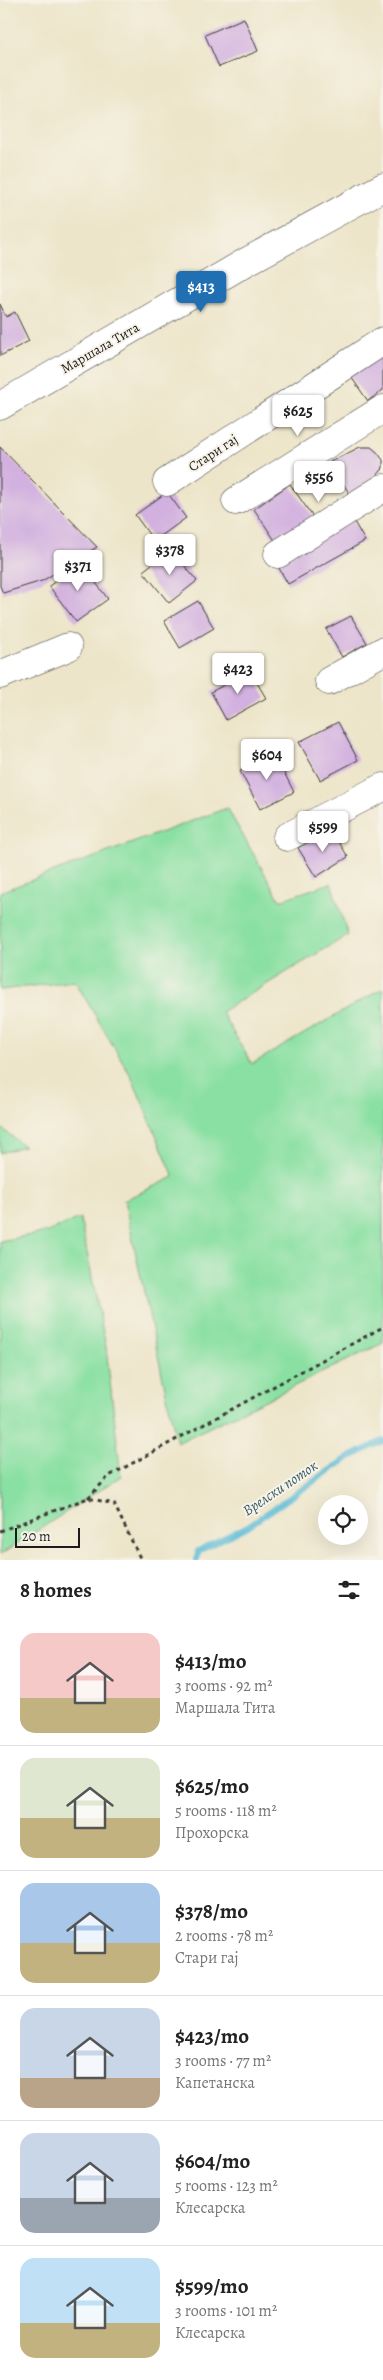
<!DOCTYPE html>
<html lang="en">
<head>
<meta charset="utf-8">
<style>
  body { margin:0; font-family:Alegreya,serif; background:#f2f2f2; color:#222; height:100vh; display:flex; flex-direction:column; font-size:19px; white-space:nowrap }
  * { box-sizing:border-box; margin:0 }
  p { font-size:16px; color:#767676 }
  .icon { flex:none; width:28px; height:28px; fill:none; stroke:currentColor; stroke-width:2; stroke-linecap:round; stroke-linejoin:round }
  .map { position:relative; height:1560px; overflow:hidden }
  .panel { display:flex; flex-direction:column; background:#fff; flex:1 }
  .panel>* { flex:none }
  .controls { position:absolute; left:318px; top:1495px; display:grid; gap:10px }
  .controls a { display:grid; place-items:center; width:50px; height:50px; border-radius:50%; background:#fff; box-shadow:0 5px 20px #0002; font-size:25px }
  .scale { position:absolute; left:15px; bottom:12px; width:65px; box-sizing:border-box; padding-left:5px; border:2px solid #1c1c1c; border-top:0; font-size:14px; line-height:18px; white-space:nowrap; color:#1c1c1c; -webkit-text-stroke:4px #f7f3e8; paint-order:stroke }
  .price { position:absolute; translate:-50% -42px; padding:0 11px; border-radius:5px; background:#fff; color:#222; font-size:16px; line-height:32px; filter:drop-shadow(0 1px 2px #0008) }
  .price::after { content:''; position:absolute; left:50%; top:30px; width:15px; height:11px; margin-left:-8px; background:inherit; clip-path:polygon(0 0,100% 0,50% 100%) }
  .price.selected { background:#1f6fb2; color:#fff }
  ul { padding:0; list-style:none }
  li { display:flex; align-items:center; gap:15px; height:125px; padding:0 20px }
  li+li { border-top:1px solid #e0e0e0 }
  li span { display:grid; place-items:center; flex:none; width:140px; height:100px; border-radius:15px; color:#555 }
  li>.icon { margin-inline-start:auto }
  span .icon { width:60px; height:60px; fill:#fffc; stroke-width:1 }
  li b { font-size:21px }
  h2 { display:flex; justify-content:space-between; align-items:center; height:60px; padding:0 20px; font-size:21px }
  .map>svg:first-child { display:block }
  .green { fill:#8ae0a3; stroke:#537e60 }
  .lines { fill:none; stroke-linecap:round; stroke-linejoin:round }
  .stream { stroke:#57b9d5; stroke-width:6 }
  .building { fill:#d2b0df }
  .minor-casing { stroke:#3b3a36; stroke-width:29 }
  .path { stroke:#3b3a36; stroke-width:3; stroke-dasharray:4 4; stroke-linecap:butt }
  .minor { stroke:#fff; stroke-width:28 }
  .labels { text-anchor:middle; dominant-baseline:central; stroke-width:4; stroke-linejoin:round; paint-order:stroke }
  .street-label { font-size:14px; fill:#1c1c1c; stroke:#f7f3e8 }
  .water-label { font-size:15px; font-style:italic; fill:#345b66; stroke:#f7f3e8 }
</style>
</head>
<body>
<div class="map">
<svg width="383" height="1560" viewBox="0 0 383 1560">
  <rect width="100%" height="100%" fill="#f7f3e8"/>
  <filter id="ink" filterUnits="userSpaceOnUse"><feTurbulence type="fractalNoise" baseFrequency=".02" numOctaves="2"/><feDisplacementMap in="SourceGraphic" scale="10" xChannelSelector="R" yChannelSelector="G"/><feConvolveMatrix kernelMatrix="1 2 1 2 8 2 1 2 1" color-interpolation-filters="sRGB"/></filter>
  <filter id="wash" filterUnits="userSpaceOnUse"><feTurbulence type="fractalNoise" baseFrequency=".0096" numOctaves="4" result="noise"/><feDisplacementMap in="SourceGraphic" scale="20" xChannelSelector="R" yChannelSelector="G"/><feGaussianBlur stdDeviation="1.12" result="paint"/><feColorMatrix in="noise" values="0 0 0 0 0 0 0 0 0 0 0 0 0 0 0 0 0 1.4 0 .05"/><feComposite in="paint" operator="in"/></filter>
  <g filter="url(#wash)">
    <rect width="100%" height="100%" fill="#ede5c9"/>
    <path class="green" d="M227,808l53,92 51,-17 17,52 -127,77 31,52 131,-76v355l-206,100 -53,-243 50,-23 -43,-101 -56,-95 -75,9v-98z
      M0,1127l24,19 -24,7z
      M80,1218l26,129 15,129 -121,79v-314l47,-9z"/>
    <g class="lines">
      <path class="stream" d="M197,1560l1,-9 50,-25 100,-68 35,-17"/>
    </g>
    <g id="blocks">
      <path class="building" d="M244,18l14,33 -39,16 -14,-32z
        M0,304l6,13 9,-5 14,29 -29,15z
        M383,351v39l-15,11 -19,-27z
        M0,447l97,100 -55,34 -39,12 -3,-7z
        M360,447h11l6,5 6,8v7l-1,3 -30,28 -22,-36z
        M290,484l25,36 -37,25 -24,-36z
        M167,492l19,26 -32,23 -19,-26z
        M353,520l12,21 -77,43 -12,-21z
        M171,549l26,32 -28,22 -26,-32z
        M81,563l27,36 -32,23 -27,-36z
        M198,601l16,27 -34,20 -16,-27z
        M351,616l16,27 -25,14 -16,-28z
        M250,671l16,27 -40,22 -15,-28z
        M338,722l20,38 -38,20 -21,-38z
        M274,753l20,39 -34,17 -20,-38z
        M331,829l17,28 -32,20 -18,-29z"/>
    </g>
  </g>
  <g filter="url(#ink)">
    <use href="#blocks" fill-opacity="0" stroke="#3b3a36" stroke-width="1"/>
    <g class="lines">
      <defs>
        <path id="minor" d="M0,406l246,-144 137,-75
          M167,482l216,-141
          M236,501l147,-92
          M278,554l105,-66
          M0,675l68,-28
          M329,681l54,-30
          M287,837l96,-50"/>
      </defs>
      <use href="#minor" class="minor-casing"/>
      <path class="path" d="M88,1498l21,-22 274,-149
        M0,1531l88,-33 26,6 27,56"/>
      <use href="#minor" class="minor"/>
    </g>
  </g>
  <g class="labels">
    <g class="street-label">
      <text transform="translate(100 348) rotate(-30)">Маршала Тита</text>
      <text transform="translate(213 453) rotate(-33)">Стари гај</text>
    </g>
    <g class="water-label">
      <text transform="translate(280 1488) rotate(-34)">Врелски поток</text>
    </g>
  </g>
</svg>
<div class="controls">
<a><svg class="icon" aria-label="locate" viewBox="0 0 24 24"><circle cx="12" cy="12" r="6"/><path d="M12 2v4M12 18v4M2 12h4M18 12h4"/></svg></a>
</div>
<div class="scale">20 m</div>
<b class="price selected" style="left:201px;top:313px">$413</b>
<b class="price" style="left:298px;top:437px">$625</b>
<b class="price" style="left:319px;top:503px">$556</b>
<b class="price" style="left:170px;top:576px">$378</b>
<b class="price" style="left:78px;top:592px">$371</b>
<b class="price" style="left:238px;top:695px">$423</b>
<b class="price" style="left:267px;top:781px">$604</b>
<b class="price" style="left:323px;top:853px">$599</b>
</div>
<section class="panel">
<h2>8 homes<svg class="icon" aria-label="filters" viewBox="0 0 24 24"><path d="M4 7h16M4 17h16"/><circle cx="9" cy="7" r="2"/><circle cx="15" cy="17" r="2"/></svg></h2>
<ul>
<li><span style="background:linear-gradient(#f6c9c9 65%,#c2b280 0)"><svg class="icon" aria-label="home" viewBox="0 0 24 24"><path d="M3 11l9-7 9 7M6 9v11h12V9"/></svg></span><div><b>$413/mo</b><p>3 rooms · 92 m²</p><p>Маршала Тита</p></div></li>
<li><span style="background:linear-gradient(#dfe7d0 60%,#c2b280 0)"><svg class="icon" aria-label="home" viewBox="0 0 24 24"><path d="M3 11l9-7 9 7M6 9v11h12V9"/></svg></span><div><b>$625/mo</b><p>5 rooms · 118 m²</p><p>Прохорска</p></div></li>
<li><span style="background:linear-gradient(#a9c7e8 60%,#c2b280 0)"><svg class="icon" aria-label="home" viewBox="0 0 24 24"><path d="M3 11l9-7 9 7M6 9v11h12V9"/></svg></span><div><b>$378/mo</b><p>2 rooms · 78 m²</p><p>Стари гај</p></div></li>
<li><span style="background:linear-gradient(#c9d6e8 70%,#b9a48a 0)"><svg class="icon" aria-label="home" viewBox="0 0 24 24"><path d="M3 11l9-7 9 7M6 9v11h12V9"/></svg></span><div><b>$423/mo</b><p>3 rooms · 77 m²</p><p>Капетанска</p></div></li>
<li><span style="background:linear-gradient(#c9d6e8 65%,#9aa5b1 0)"><svg class="icon" aria-label="home" viewBox="0 0 24 24"><path d="M3 11l9-7 9 7M6 9v11h12V9"/></svg></span><div><b>$604/mo</b><p>5 rooms · 123 m²</p><p>Клесарска</p></div></li>
<li><span style="background:linear-gradient(#bfe0f5 65%,#c2b280 0)"><svg class="icon" aria-label="home" viewBox="0 0 24 24"><path d="M3 11l9-7 9 7M6 9v11h12V9"/></svg></span><div><b>$599/mo</b><p>3 rooms · 101 m²</p><p>Клесарска</p></div></li>
</ul>
</section>
</body>
</html>
